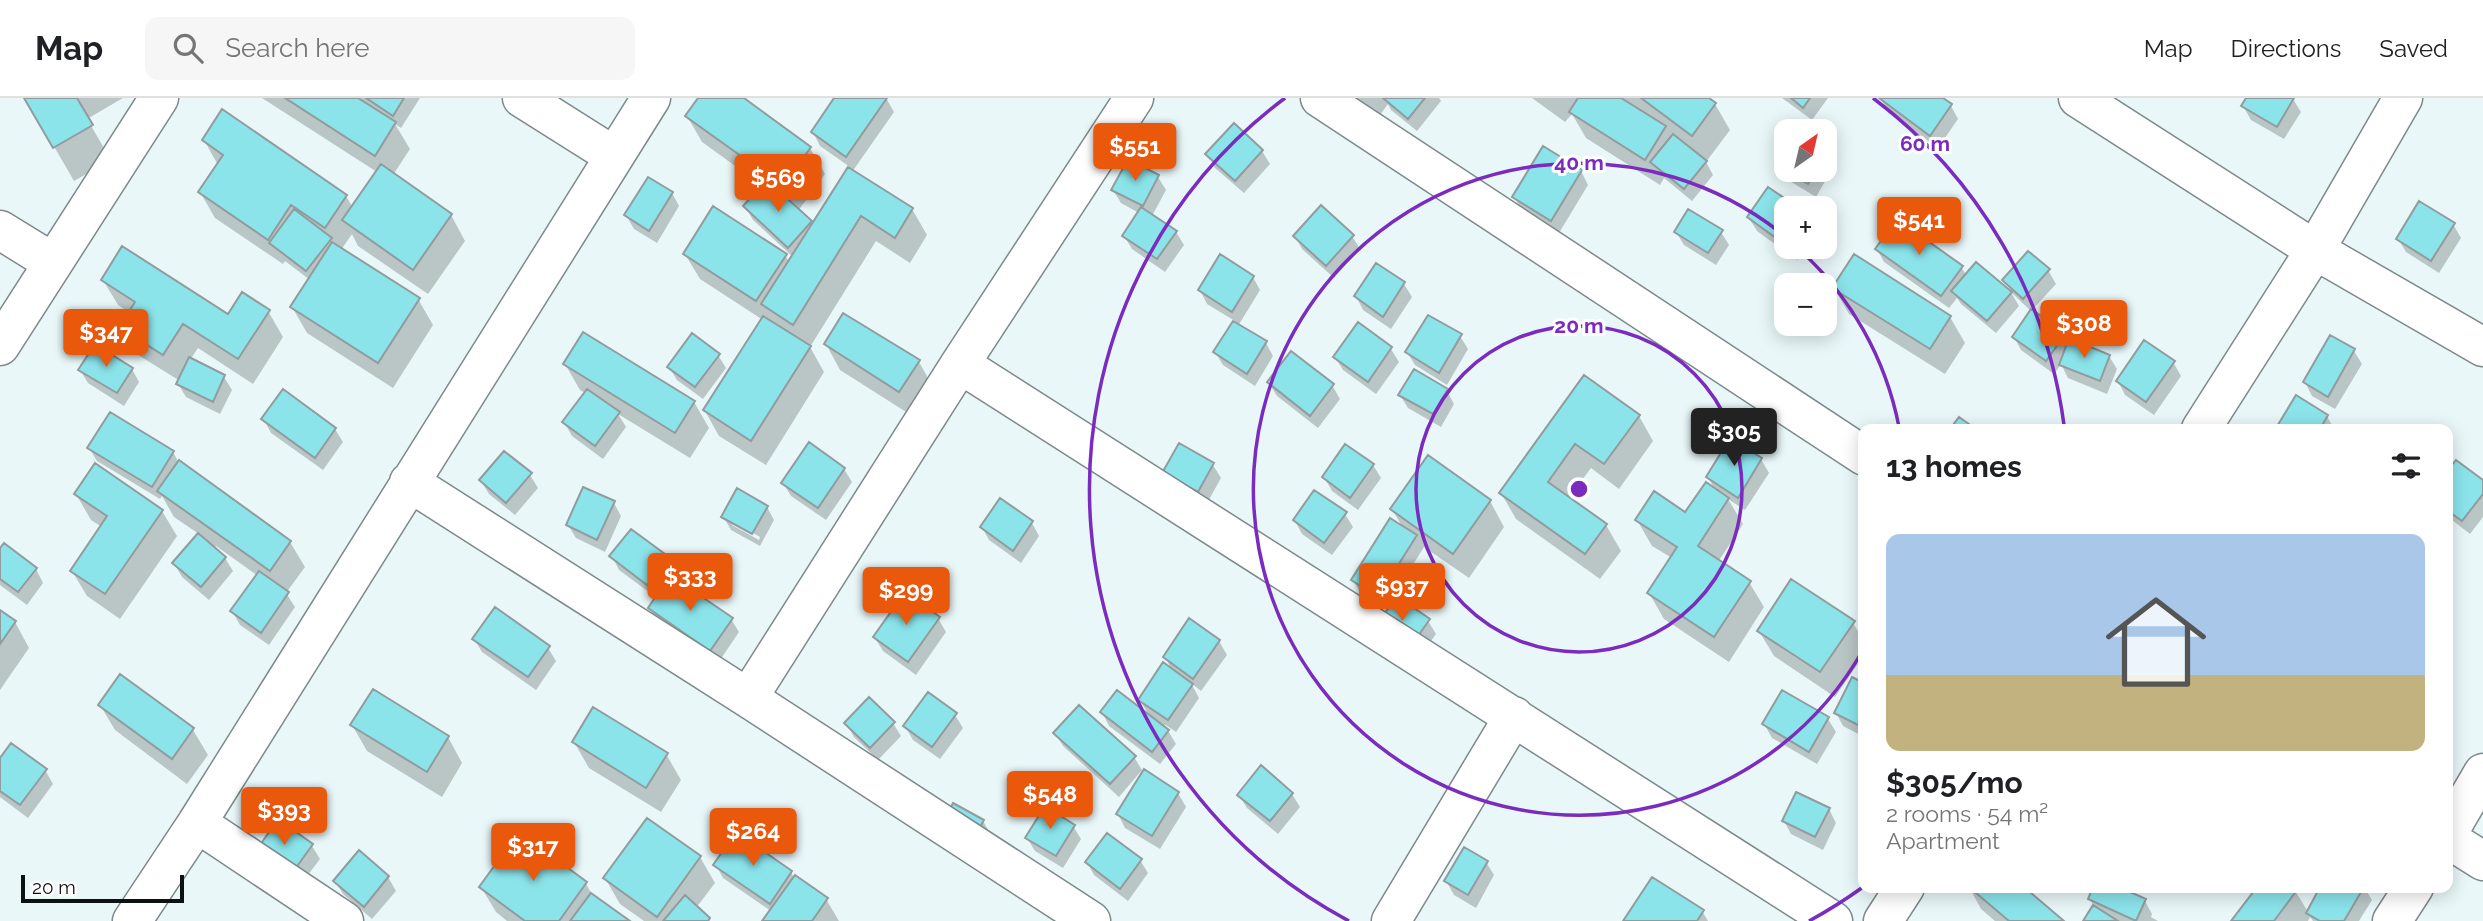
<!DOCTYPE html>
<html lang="en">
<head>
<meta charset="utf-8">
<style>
  body { margin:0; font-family:Raleway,sans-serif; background:#f6f6f6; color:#202124; height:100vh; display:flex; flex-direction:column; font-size:26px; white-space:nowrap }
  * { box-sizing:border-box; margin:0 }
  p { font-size:23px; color:#757577 }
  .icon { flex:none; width:38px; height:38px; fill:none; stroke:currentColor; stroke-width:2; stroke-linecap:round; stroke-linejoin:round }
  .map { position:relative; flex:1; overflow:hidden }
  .drawer { position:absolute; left:1858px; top:326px; width:595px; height:469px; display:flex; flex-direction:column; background:#fff; border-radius:14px; box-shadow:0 4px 18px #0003 }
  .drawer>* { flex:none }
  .needle { width:46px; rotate:34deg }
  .buttons { position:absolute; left:1774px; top:21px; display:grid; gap:14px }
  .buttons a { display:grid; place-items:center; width:63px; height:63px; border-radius:14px; background:#fff; box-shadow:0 4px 18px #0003; font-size:35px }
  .scale { position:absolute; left:21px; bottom:18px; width:163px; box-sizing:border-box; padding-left:7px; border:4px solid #0c1111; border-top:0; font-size:19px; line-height:24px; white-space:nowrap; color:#0c1111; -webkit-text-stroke:5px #fff; paint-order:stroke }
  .price { position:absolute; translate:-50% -60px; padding:0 16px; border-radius:7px; background:#ea580c; color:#fff; font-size:23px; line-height:46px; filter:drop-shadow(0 2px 4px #0008) }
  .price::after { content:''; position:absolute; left:50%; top:42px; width:21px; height:16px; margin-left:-10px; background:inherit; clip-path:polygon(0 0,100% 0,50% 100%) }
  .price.on { background:#222; color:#fff }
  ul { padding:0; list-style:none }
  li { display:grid; align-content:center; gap:14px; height:371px; padding:0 28px }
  li span { display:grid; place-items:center; height:217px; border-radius:14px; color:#555 }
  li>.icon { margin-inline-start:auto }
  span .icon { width:126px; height:126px; fill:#fffc; stroke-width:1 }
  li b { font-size:30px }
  h2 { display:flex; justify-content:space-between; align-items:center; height:84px; padding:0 28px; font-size:30px }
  header { display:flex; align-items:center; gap:42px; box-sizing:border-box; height:98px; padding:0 35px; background:#fff; border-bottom:2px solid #e0e0e0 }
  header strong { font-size:33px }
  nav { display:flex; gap:38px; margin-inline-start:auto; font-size:24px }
  .search { width:490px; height:63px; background:#f6f6f6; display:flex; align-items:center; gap:18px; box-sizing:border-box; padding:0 24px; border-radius:14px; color:#757577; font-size:26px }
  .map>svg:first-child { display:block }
  .shadow { fill:#0003; fill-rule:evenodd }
  .building { fill:#8ce4eb; stroke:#909c9d; stroke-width:2 }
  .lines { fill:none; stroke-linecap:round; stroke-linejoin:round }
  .minor-casing { stroke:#7d898a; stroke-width:41 }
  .minor { stroke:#fff; stroke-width:38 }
  .ring { fill:none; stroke:#7b2cbf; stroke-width:3.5 }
  .centre { fill:#7b2cbf; stroke:#fff; stroke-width:3.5 }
  .ring-label { font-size:21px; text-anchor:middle; font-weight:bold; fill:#7b2cbf; stroke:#fff; stroke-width:6; stroke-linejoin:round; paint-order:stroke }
</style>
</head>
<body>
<header>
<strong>Map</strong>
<div class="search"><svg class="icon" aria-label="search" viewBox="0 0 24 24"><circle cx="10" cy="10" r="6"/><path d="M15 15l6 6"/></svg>Search here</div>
<nav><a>Map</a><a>Directions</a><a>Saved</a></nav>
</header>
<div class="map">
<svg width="2483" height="823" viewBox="0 0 2483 823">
  <rect width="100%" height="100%" fill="#e9f7f8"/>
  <path class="shadow" d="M26,0h97l-36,21 24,41 -37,21z
    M262,0h158l-19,30 -6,-4 15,25 -17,26 58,40 14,26 -37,53 -70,-48 -6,-12 -11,16 77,49 15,26 -40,63 -86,-55 -15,-26 18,-27 -25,-19 -2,3 -68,-46 -15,-26 18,-27 -14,-25 142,56 7,12 24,-36z
    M700,0h41l69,50 15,26 -27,37 15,15 37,-59 -30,-21 -7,-14 23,-34h50l8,14 -42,60 60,37 15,26 -17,28 -34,-22 -66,106 14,25 -58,93 -47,-29 -14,-25 58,-91 -63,-41 -15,-25 100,1 5,8 3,-6 -40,-37 -8,-14 18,-20 -61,-44 -15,-26z
    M1357,0h82l2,3 -24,30 -26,-21 -3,-6 -8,11z
    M1532,0h86l5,3v-3h84l8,6 15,26 -24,32 7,13 -21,26 -28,-23 -4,7 -74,-47 -14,-24 -7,8z
    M1782,0h46l-16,22z
    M1881,0h59l11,8 7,13 -20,29 -50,-35z
    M2248,0l45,1 8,13 -17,27 -33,-19 -8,-14z
    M1262,53l8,13 -26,29 -29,-25 -7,-14z
    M1825,63l6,10 -15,26 -28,-17 -8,-13 7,3h38z
    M1581,73l7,14 -29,48 -37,-23 -8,-13z
    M1158,79l8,13 -14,26 24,16 8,13 -19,27 -33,-23 -8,-13 15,-23 -18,-10 -8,-13z
    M1768,91l28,19h-9v39h19l-9,13 -40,-29 -8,-13z
    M672,95l7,13 -22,37 -23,-14 -8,-14z
    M2453,126l8,14 -22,35 -33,-21 -8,-13z
    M1676,134h45l8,13 -13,20 -32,-20z
    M1295,138h57l8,13 -26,29 -32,-29z
    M1877,151l84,18 6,9 9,-11 36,29 7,12 -23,27 -35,-29 -4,-6 -8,10 -65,-46z
    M1377,167l27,19 8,13 -21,32 -28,-19 -7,-14z
    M2048,172l8,14 -25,27 34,24 4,8 40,13 8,13 -10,25 -39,-16 -7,-14 -7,10 -33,-24 -7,-13 18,-25 -20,-19 -7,-13z
    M1253,179l7,13 -22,36 28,17 7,13 -18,30 -32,-21 -8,-13 20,-31 -28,-17 -7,-14z
    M103,182l125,36 40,-5 15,26 -30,47 -55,-36 -8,12 34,17 8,13 -12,24 -34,-17 -8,-13 2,-3 -45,-28 -14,-26 9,-14 -12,-8z
    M1834,190l116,29 15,26 -20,31 -96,-60z
    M1359,227l32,24 8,13 -23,32 -33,-24 -8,-13z
    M1460,238l8,13 -21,36 -32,-20 -8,-13z
    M2331,239l23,14 8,13 -27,45 -23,-13 -7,-14z
    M826,246l93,18 14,25 -19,30 -74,-47z
    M718,257l8,13 -23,31 -26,-19 -8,-13z
    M2173,264l8,14 -27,39 -29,-20 -7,-14z
    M565,266l129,38 15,26 -19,30 -72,-44 8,13 -23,32 -31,-23 -8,-14 21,-29 -5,-3z
    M132,271l7,13 -15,24 -36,-23 -8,-13z
    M1584,279l55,39 14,25 -34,48 -28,-21 -23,31 38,26 15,26 -21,28 -84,-60 -15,-26z
    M1269,285l63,2 8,14 -22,29 -41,-32z
    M1447,293l7,13 -13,23 -33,-19 -8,-13z
    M2297,300l30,18 7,13h-56z
    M264,322l71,9 8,13 -20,28 -52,-37z
    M89,350l84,4 6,11 111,79 15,25 -19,26 9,14 -26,38 -29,-20 -8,-14 26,-35 -42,-30 -2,3 11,9 8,13 -24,29 -27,-23 -8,-14 25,-29 -25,-17 -12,-21 -2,3 -63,-38z
    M1761,361l8,14 -24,37 -17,-11 15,25 -25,38 31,20 15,25 -35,55 -65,-43 -15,-26 23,-35 -20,-12 -15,-26 49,-5 29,-25 -7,-13z
    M1213,367l8,13 -15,27 -34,-19z
    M1373,367l8,13 -23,32 -26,-19 -8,-14z
    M844,371l8,13 -26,38 -35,-24 -8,-13z
    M2448,375l35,10v34l-13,17 -22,-17z
    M530,377l8,13 -23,27 -26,-21 -8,-13z
    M76,396l86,17 15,25 -57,83 -33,-23 -15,-25 30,-44 -11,-7z
    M1490,403l14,26 -35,51 -45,-31 -38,61 42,13 8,13 -20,28 -28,-51 -27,-17 -8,-14 50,-52 -11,-19z
    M614,405l7,13 -16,36 -29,-14 -8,-13z
    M767,409l7,13 -14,26 -29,-16 -8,-14zM732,423l28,16 -1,3 -27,-15z
    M1345,416l8,13 -21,28 -30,-21 -7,-13z
    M1032,425l7,13 -18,27 -32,-23 -7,-13z
    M632,433l36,28 7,13 -4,6 60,41 8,13 -21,31 -61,-41 -7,-14 7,-10 -38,-28 -7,-14z
    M0,453l36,18 7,14 -16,22 -27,-20z
    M0,514l15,10 14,26 -29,42z
    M938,520l8,14 -30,43 -33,-24 -8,-13z
    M1853,525l11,18v14l-29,42 -61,-41 -15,-25z
    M474,541l74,9 8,13 -20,29 -54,-38z
    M1219,543l8,14 -26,36 -10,-8 8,15 -23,34 -12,-8 12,20 -16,20 -51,-38 -7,-14 48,5 -10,-17 33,-28 -8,-15z
    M1864,587v52l-21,-11 -7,-13z
    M100,607l93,25 15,25 -21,29 -72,-54z
    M955,617l8,13 -23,31 -27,-19 -8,-14z
    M1828,621l8,13 -19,32 -45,-26 -8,-14z
    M846,625h47l8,13 -23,24 -24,-23z
    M352,627l96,12 14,26 -20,34 -75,-46z
    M1055,635l79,24 8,13 -23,27 -56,-51z
    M574,644l92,12 15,26 -20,32 -72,-44z
    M0,663l45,9 8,14 -25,34 -28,-21z
    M1178,695l8,14 -26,42 -35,-21 -7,-14z
    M1292,696l8,13 -22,27 -31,-26 -8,-13z
    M1829,711l7,14 -13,27 -32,-16 -7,-13z
    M279,723l33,25 8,13 -22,29z
    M983,723l8,14 -43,9z
    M1073,728l8,13 -18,29 -28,-17 -8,-13z
    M359,755l29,24 8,14 -24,28 -29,-25 -8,-13z
    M700,759l15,26 -19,25 14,13h-66l-24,-17 -15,-26z
    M1140,762l8,13 -20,28 -34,-26 -7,-13z
    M1486,764l8,13 -18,33 -22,-13 -8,-14z
    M716,767l75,7 3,6 32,21 13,22h-74l6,-10 -48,-33z
    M1652,781l50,32 6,10h-83z
    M586,786l7,12 34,25h-120l-11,-9 -15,-25z
    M1969,789h52l40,34h-66l-14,-12z
    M2259,789h31l6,5 12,20 14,-25h42l8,13 -13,21h-46l-3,-4 -2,4h-75z
    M2090,801l55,2 7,13 -1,3 7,4h-73l9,-14z"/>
  <path class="building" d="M24,0h53l16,27 -40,23z
    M285,0h73l38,24 -21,34z
    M366,0h38l-11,18z
    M698,0h46l67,49 -28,39 -98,-70z
    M834,0h53l-41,59 -35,-25z
    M1383,0h42l-17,21z
    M1578,0h43l45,28 -21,34 -76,-48z
    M1641,0h68l7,5 -24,33z
    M1791,0h19l-7,10z
    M1879,0h64l9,6 -22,32z
    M2246,0h48l-17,29 -36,-21z
    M222,11l125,86 -22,33 -34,-23 -23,35 -70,-48 25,-37 -21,-15z
    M1234,25l29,27 -28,31 -30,-27z
    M1673,36l34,27 -23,28 -34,-27z
    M1543,48l39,24 -31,51 -39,-24z
    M1787,56v16h30l-9,14 -30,-17z
    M1128,61l31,16 -16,31 -32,-16z
    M381,66l71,50 -39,56 -71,-50z
    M848,69l65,41 -18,30 -34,-22 -68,109 -32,-21z
    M648,79l25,15 -24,39 -25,-16z
    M767,82l45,41 -24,27 -45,-42z
    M1768,89l31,21h-12v38l-40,-29z
    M2419,103l36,22 -24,38 -35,-22z
    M1321,107l33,30 -28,31 -33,-30z
    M713,108l74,48 -31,47 -73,-47z
    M1141,109l36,24 -20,28 -35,-23z
    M294,111l38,29 -26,33 -37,-28z
    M1688,111l35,21 -15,23 -34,-21z
    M1897,121l66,47 -22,30 -66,-47z
    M332,144l88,56 -42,65 -88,-56z
    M122,148l106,68 14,-22 28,18 -32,49 -55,-35 -20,31 -44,-28 16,-25 -34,-22z
    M2028,153l22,18 -27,30 -21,-19z
    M1220,156l34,22 -22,36 -34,-22z
    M1854,156l97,62 -21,33 -98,-61z
    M1976,164l36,30 -25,29 -36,-30z
    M1376,165l29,19 -22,35 -29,-21z
    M2031,211l35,24 -20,28 -34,-24z
    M843,215l77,47 -21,32 -75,-48z
    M1428,217l34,19 -23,39 -34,-21z
    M763,218l48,30 -60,95 -48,-31z
    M1233,223l34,20 -20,33 -34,-22z
    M1358,224l34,25 -24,35 -35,-25z
    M583,234l112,69 -20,32 -112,-69z
    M692,235l28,21 -25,33 -28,-20z
    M2330,237l25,14 -27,48 -25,-15z
    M2069,240l41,17 -10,26 -41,-16z
    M2144,242l31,21 -29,41 -30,-21z
    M95,246l38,24 -16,25 -39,-23z
    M1291,253l43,33 -24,32 -43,-34z
    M189,259l36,18 -12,27 -37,-18z
    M1414,271l34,20 -15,25 -35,-19z
    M1584,277l56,40 -36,49 -29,-20 -27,38 59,42 -22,30 -86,-61z
    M283,291l53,39 -21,30 -54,-39z
    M587,291l33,23 -25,34 -33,-24z
    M2296,297l32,20 -8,14 -44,-1z
    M110,314l64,39 -22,36 -65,-39z
    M1959,319l17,12h-26z
    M1730,340l32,20 -24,40 -32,-21z
    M809,344l36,26 -27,40 -37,-25z
    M1179,345l35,20 -16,29 -36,-19z
    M1345,346l29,20 -24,34 -28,-21z
    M504,353l28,22 -26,30 -27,-23z
    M1428,357l63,45 -38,54 -63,-45z
    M179,362l112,81 -21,30 -113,-80z
    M2456,362l27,20v14l-21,27 -14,-10v-41z
    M95,365l68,47 -58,84 -35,-23 37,-55 -33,-22z
    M1706,384l23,16 -31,48 53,35 -37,56 -67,-44 30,-46 -42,-27 19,-29 31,21z
    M583,389l32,14 -18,39 -31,-15z
    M737,390l31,18 -16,28 -31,-17z
    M1314,392l33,22 -23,31 -31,-23z
    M1000,400l33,23 -20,30 -33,-24z
    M1390,420l27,17 -39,62 -27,-17z
    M631,431l38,28 -22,28 -38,-29z
    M198,435l28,24 -25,30 -29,-24z
    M4,445l33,25 -19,24 -18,-13v-31z
    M259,473l30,21 -28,41 -31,-22z
    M670,477l63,43 -23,33 -62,-43z
    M1791,481l64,42 -35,51 -63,-41z
    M905,494l35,25 -32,45 -35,-25z
    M1397,498l33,23 -22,31 -33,-23z
    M495,509l55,39 -22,31 -56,-38z
    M0,512l16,11 -16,23z
    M1189,520l31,22 -27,39 -30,-22z
    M1163,564l30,22 -25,36 -30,-20z
    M120,576l74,54 -22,31 -74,-54z
    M1852,579l12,6v45l-30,-15z
    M373,591l76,47 -22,36 -77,-47z
    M1117,592l52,40 -17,22 -52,-40z
    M1782,592l47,27 -20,35 -47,-28z
    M928,594l29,21 -25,34 -29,-21z
    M869,599l26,25 -25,26 -26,-25z
    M1079,607l57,51 -26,28 -57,-51z
    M593,609l75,46 -22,35 -74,-46z
    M11,645l36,26 -27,36 -20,-14v-33z
    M1261,667l32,28 -23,28 -33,-26z
    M1144,671l35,23 -27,44 -36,-22z
    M1796,694l34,16 -15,29 -33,-16z
    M953,705l31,17 -15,27 -31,-17z
    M1045,708l30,19 -19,31 -31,-18z
    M647,720l54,38 -44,61 -54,-39z
    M278,721l35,25 -23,32 -34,-25z
    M519,734l68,50 -28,39h-34l-46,-34z
    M736,734l56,39 -22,33 -57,-39z
    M1107,735l35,26 -22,30 -35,-27z
    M1464,749l24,14 -20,34 -24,-14z
    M359,752l30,26 -25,31 -31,-26z
    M795,777l33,23 -16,23h-50z
    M1652,779l52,33 -7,11h-74z
    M1969,789h55l40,34h-55z
    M2093,789h26l27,12 -10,22 -48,-22z
    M2257,789h36l4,3 -23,31h-43z
    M2320,789h44l-20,34h-24l-14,-8z
    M591,795l39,28h-60z
    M685,797l25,23 -2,3h-45z
    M2093,807l25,16h-35z"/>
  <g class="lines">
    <defs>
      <path id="minor" d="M522,0l92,58
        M1320,0l544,358
        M2078,0l237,152 168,97
        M0,132l52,32
        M0,248l159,-248
        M960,266l873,557
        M2201,331l114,-179 88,-152
        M409,384l339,216 343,223
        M748,600l212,-334 174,-266
        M197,725l147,98
        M2448,735l35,-60
        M2448,741l35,22
        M132,823l65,-98 454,-725
        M1391,823l123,-205
        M1883,823l22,-34
        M2392,823l22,-34"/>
    </defs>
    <use href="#minor" class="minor-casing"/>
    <use href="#minor" class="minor"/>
  </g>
  <g class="ring">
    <circle cx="1579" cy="391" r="163"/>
    <path d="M1863 552A326 326 0 1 1 1786 139M1799 151A326 326 0 0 1 1899 329"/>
    <path d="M1863 789A489 489 0 0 1 1809 823M1349 823A489 489 0 0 1 1285 0M1873 0A489 489 0 0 1 2064 327"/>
  </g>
  <circle cx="1579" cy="391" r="10" class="centre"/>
  <g class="ring-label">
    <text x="1925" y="53">60 m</text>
    <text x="1579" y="72">40 m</text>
    <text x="1579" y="235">20 m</text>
  </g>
</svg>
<div class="buttons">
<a><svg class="needle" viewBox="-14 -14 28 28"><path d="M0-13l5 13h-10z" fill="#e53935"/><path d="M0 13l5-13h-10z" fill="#757577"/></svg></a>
<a>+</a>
<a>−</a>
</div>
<div class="scale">20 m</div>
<b class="price" style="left:1135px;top:85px">$551</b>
<b class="price" style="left:778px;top:116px">$569</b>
<b class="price" style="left:1919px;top:159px">$541</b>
<b class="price" style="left:2084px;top:262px">$308</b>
<b class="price" style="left:106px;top:271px">$347</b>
<b class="price on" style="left:1734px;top:370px">$305</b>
<b class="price" style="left:690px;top:515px">$333</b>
<b class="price" style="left:1402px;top:525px">$937</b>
<b class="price" style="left:906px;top:529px">$299</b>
<b class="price" style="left:1050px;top:733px">$548</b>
<b class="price" style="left:284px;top:749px">$393</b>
<b class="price" style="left:753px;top:770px">$264</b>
<b class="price" style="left:533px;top:785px">$317</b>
<section class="drawer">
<h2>13 homes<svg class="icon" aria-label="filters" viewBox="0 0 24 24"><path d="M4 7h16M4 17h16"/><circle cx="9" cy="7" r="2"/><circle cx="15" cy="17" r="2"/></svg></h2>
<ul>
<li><span style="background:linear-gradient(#a9c7e8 65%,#c2b280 0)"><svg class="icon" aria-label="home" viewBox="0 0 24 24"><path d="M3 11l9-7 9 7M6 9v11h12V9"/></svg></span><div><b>$305/mo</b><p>2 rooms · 54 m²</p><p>Apartment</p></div></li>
</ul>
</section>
</div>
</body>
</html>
